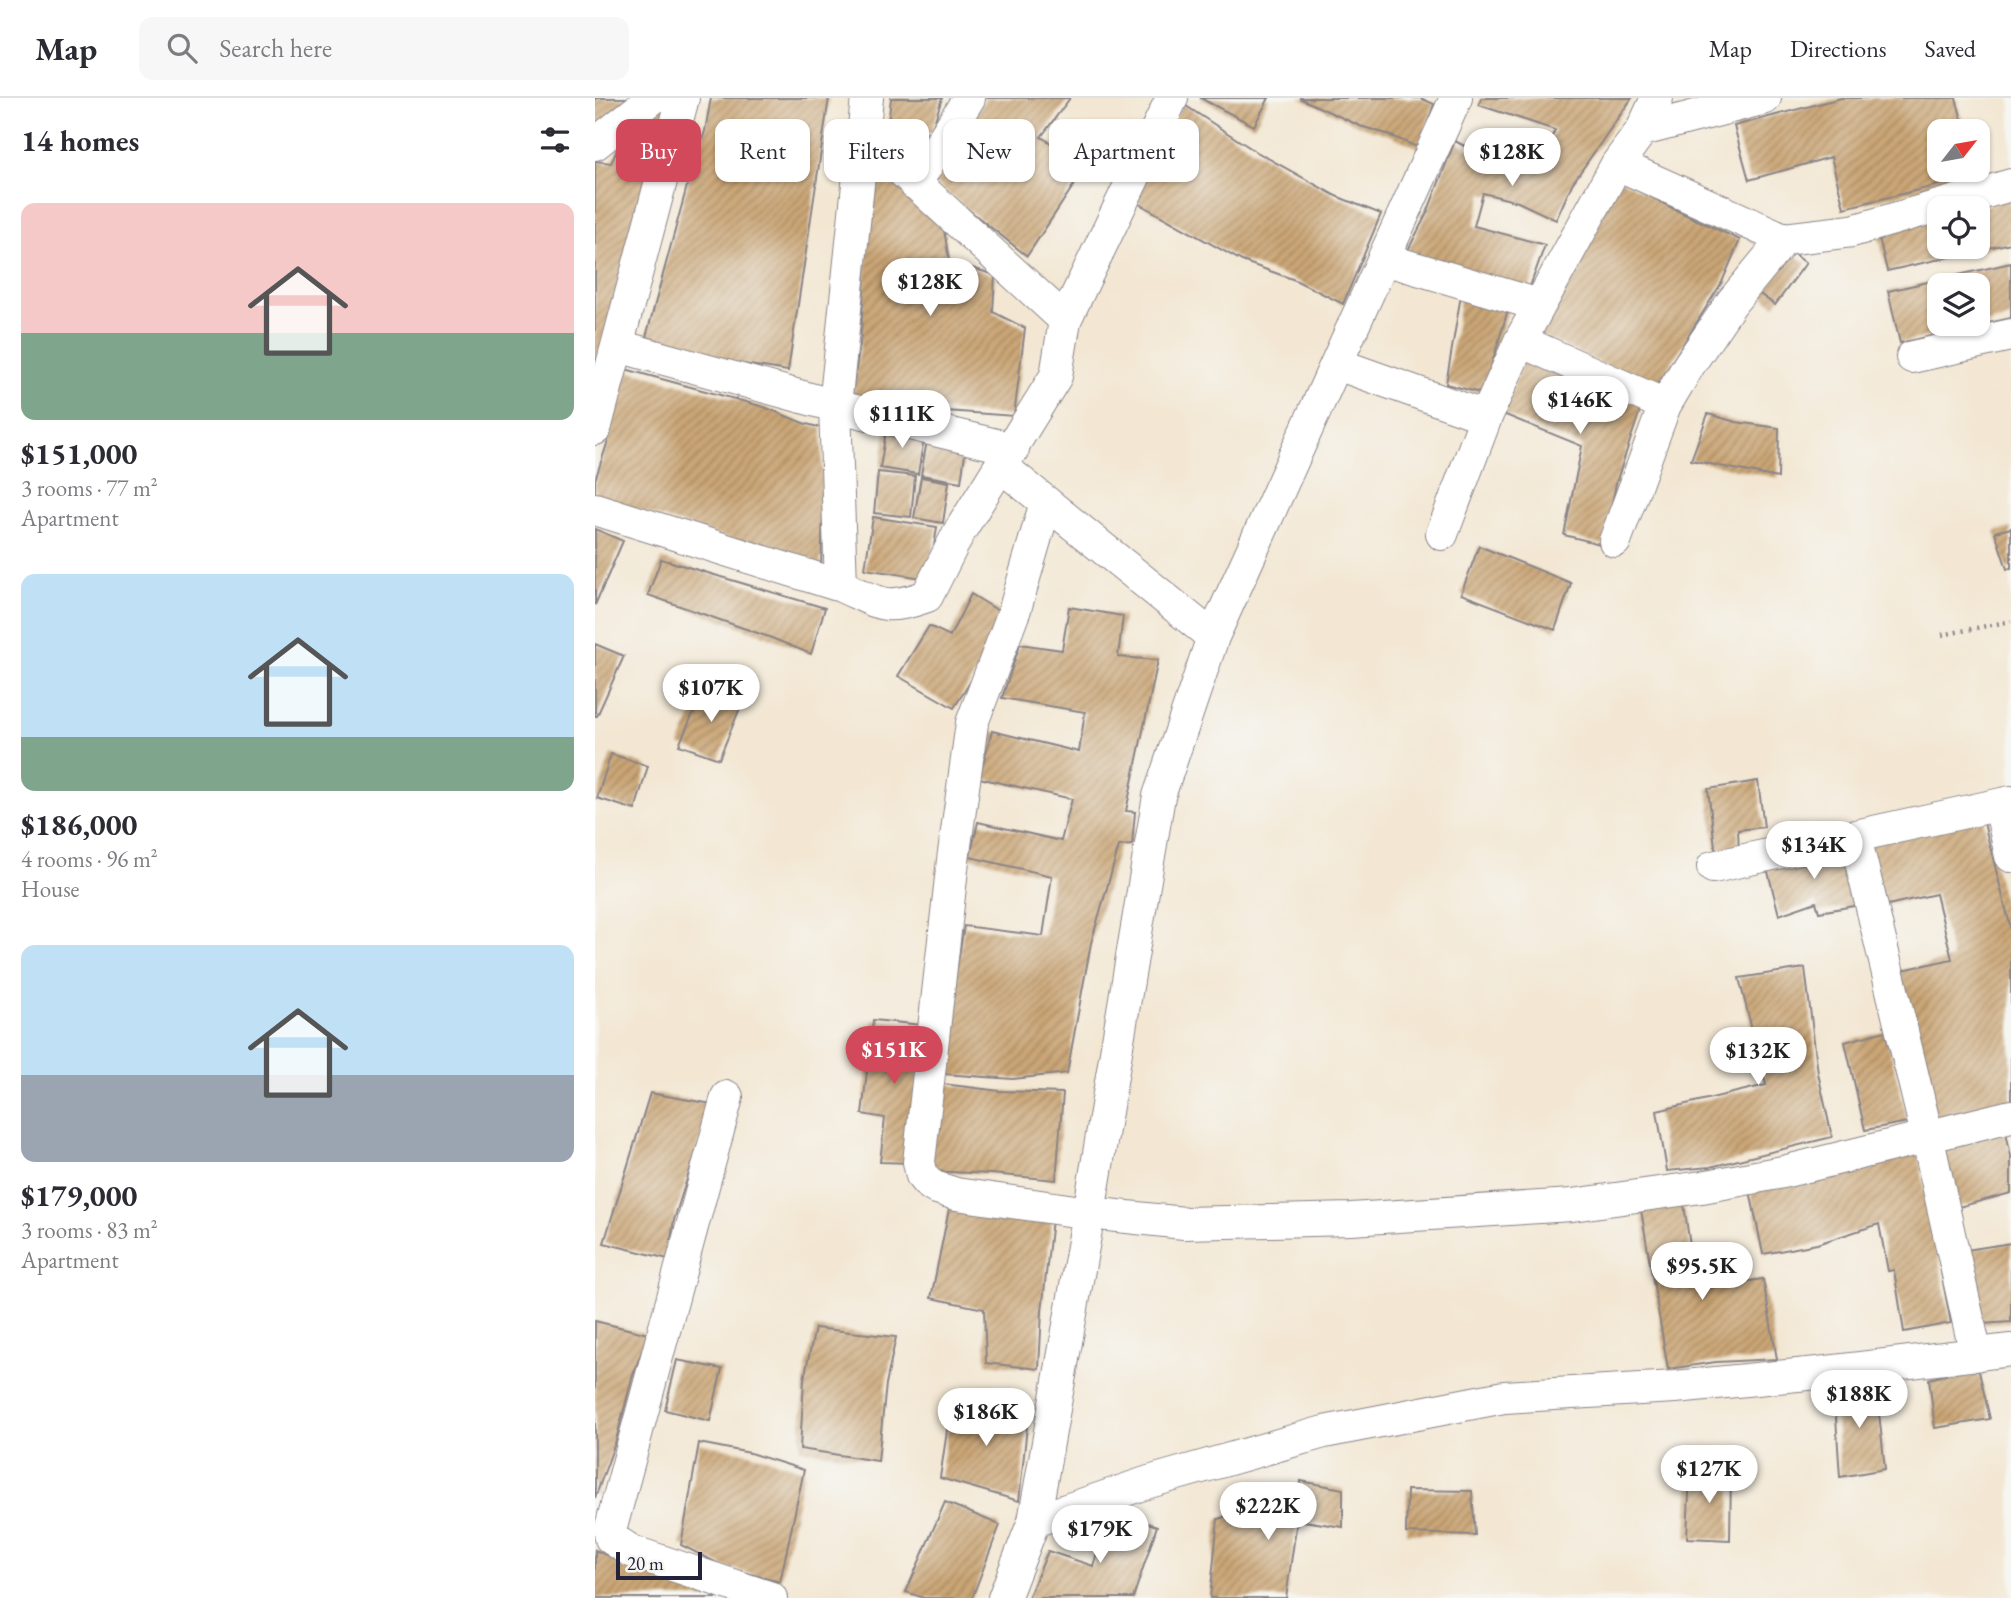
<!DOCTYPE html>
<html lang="en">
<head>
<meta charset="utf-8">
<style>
  body { margin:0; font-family:"EB Garamond",serif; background:#f7f7f7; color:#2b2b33; height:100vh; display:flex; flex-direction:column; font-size:26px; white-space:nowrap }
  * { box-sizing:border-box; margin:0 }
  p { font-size:23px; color:#7c7c81 }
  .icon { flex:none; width:38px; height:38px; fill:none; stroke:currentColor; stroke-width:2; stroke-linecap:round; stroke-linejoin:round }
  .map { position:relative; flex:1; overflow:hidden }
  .panel { display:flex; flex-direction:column; background:#fff; width:595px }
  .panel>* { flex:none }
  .banner { position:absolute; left:21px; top:21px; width:665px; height:63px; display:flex; gap:14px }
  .needle { width:46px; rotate:59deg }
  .fabs { position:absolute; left:1332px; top:21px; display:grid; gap:14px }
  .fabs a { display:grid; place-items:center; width:63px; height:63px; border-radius:14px; background:#fff; box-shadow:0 2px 5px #0004; font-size:35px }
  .scale { position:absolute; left:21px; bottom:18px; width:86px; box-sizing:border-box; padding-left:7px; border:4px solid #22223b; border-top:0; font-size:19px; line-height:24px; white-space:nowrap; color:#22223b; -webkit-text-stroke:5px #f6f6f2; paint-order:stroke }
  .price { position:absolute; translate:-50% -60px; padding:0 16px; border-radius:24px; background:#fff; color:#222; font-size:23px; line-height:46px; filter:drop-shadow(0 2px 4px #0008) }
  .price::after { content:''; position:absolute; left:50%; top:42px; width:21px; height:16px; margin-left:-10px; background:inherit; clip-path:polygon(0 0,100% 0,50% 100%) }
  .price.current { background:#d1495b; color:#fff }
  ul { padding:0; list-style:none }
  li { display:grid; align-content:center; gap:14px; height:371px; padding:0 21px }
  li span { display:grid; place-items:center; height:217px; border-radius:14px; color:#555 }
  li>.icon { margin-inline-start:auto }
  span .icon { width:126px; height:126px; fill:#fffc; stroke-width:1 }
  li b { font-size:30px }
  h2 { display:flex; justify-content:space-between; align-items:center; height:84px; padding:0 21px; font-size:30px }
  .pill { padding:0 24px; border-radius:14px; background:#fff; box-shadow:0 2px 5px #0004; font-size:24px; line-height:63px }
  .pill.current { background:#d1495b; color:#fff }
  header { display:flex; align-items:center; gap:42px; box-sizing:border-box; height:98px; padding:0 35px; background:#fff; border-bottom:2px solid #e1e1e2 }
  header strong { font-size:33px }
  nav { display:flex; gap:38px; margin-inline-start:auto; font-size:24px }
  .search { width:490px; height:63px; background:#f7f7f7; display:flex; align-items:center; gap:18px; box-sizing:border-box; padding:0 24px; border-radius:14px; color:#7c7c81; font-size:26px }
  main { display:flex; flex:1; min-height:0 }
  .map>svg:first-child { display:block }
  .building { fill:url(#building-hatch); fill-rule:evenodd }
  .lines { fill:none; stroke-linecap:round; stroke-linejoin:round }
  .minor-casing { stroke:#8a8487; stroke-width:34 }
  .path { stroke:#8a8487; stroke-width:4.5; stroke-dasharray:2 5; stroke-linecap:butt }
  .minor { stroke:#fff; stroke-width:32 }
</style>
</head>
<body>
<header>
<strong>Map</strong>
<div class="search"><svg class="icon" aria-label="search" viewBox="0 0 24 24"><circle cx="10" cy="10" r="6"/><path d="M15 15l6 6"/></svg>Search here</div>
<nav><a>Map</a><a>Directions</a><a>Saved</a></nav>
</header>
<main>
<section class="panel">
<h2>14 homes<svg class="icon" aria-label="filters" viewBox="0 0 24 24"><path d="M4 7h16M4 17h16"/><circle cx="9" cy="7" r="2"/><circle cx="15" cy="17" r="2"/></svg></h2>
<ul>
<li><span style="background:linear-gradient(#f6c9c9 60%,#7fa58c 0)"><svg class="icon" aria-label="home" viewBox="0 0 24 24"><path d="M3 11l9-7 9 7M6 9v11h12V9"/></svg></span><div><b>$151,000</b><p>3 rooms · 77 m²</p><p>Apartment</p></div></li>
<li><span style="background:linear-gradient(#bfe0f5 75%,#7fa58c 0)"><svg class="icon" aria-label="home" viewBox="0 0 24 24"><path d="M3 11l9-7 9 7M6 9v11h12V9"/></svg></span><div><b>$186,000</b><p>4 rooms · 96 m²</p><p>House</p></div></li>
<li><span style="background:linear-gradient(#bfe0f5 60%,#9aa5b1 0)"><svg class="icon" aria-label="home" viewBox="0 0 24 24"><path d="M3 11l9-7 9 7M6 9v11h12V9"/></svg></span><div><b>$179,000</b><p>3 rooms · 83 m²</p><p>Apartment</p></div></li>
</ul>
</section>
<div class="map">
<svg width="1416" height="1500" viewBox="0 0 1416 1500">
  <defs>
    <pattern id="building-hatch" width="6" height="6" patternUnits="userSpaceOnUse" patternTransform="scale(1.75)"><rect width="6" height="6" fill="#cba676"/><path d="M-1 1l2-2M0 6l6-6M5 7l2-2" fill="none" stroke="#a48762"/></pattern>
  </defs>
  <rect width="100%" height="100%" fill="#f6f6f2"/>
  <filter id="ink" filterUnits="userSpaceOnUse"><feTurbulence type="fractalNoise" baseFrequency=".0143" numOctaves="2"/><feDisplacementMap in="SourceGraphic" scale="14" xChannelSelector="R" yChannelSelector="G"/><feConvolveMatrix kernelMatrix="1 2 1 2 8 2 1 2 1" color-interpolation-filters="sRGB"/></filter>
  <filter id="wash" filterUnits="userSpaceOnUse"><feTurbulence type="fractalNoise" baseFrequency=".00686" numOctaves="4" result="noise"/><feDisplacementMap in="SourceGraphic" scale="28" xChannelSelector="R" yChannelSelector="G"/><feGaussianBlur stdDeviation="1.57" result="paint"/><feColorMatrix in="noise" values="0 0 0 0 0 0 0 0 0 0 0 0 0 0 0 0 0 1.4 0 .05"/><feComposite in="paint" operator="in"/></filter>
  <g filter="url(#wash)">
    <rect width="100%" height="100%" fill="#f3e7d3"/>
    <g id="blocks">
      <path class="building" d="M0,0h34l-34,32z
        M116,0h118l-41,273 -63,-10 -79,-24 44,-162 15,-44z
        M296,0h51l-11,35 -43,-8z
        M390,0h85l-29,39 46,28 -60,91 -96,-76z
        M605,0h69l-15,28z
        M704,0h121l14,6 -15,44 -32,-14 -27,-8z
        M886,0h151l-60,86 -16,36 -38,-18 -35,-9 -9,33 71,19 -17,47 -121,-40 20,-39 28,-72 36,19 45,9 19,-39 -76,-25z
        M1246,0h115l9,33h-26v39h35l2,6 -132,32 -13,-51 -82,23 -15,-54z
        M61,1l18,7 -79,271v-216l16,2 17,-36z
        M588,6l72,47 81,45 45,18 -38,90 -48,-24 -53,-19 -113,-63z
        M280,78l29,7 40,46 5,32 46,14 -2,37 32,16 -11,88 -68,-5 -94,-16 8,-50 7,-97z
        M1019,78l60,33 66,31 -18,42 -67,107 -117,-55z
        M1416,100v45l-124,28 -10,-42 62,-14v32h38v-39z
        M1189,149l22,16 -31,42 -22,-16z
        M1416,165v55l-111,25 -12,-52zM1344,187h38v39h-38z
        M866,197l47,15 -21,70 -7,13 -34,-9z
        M930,258l118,45 -27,82 -12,62 -40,-10 18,-89 -79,-32z
        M30,271l139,38 39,16 19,5 1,86 -2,53 -226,-70v-17l15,-45z
        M1113,316l28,8 43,6 -1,50 -87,-18z
        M292,327l38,7 -7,42 -38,-6z
        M333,336l39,6 -6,42 -40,-7z
        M283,374l37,4 -4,41 -37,-4z
        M326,379l28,5 -6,41 -29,-5z
        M278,419l64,10 -8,52 -64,-10z
        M1416,430v40l-4,1 -12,-37z
        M0,431l28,12 -28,64z
        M884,448l92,37 -16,47 -94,-36z
        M66,461l164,49 -14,46 -42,-17 -121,-42z
        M376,496l36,22 -20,39 -33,53 -56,-32 31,-50 21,10z
        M474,509l54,9 -5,41 40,3 -32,151 9,1 -3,33 -13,1 -28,97 -24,130 -54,6 -69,-5 3,-45 17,-103 79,10 9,-60 -82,-19 8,-35 83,19 11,-42 -93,-21 13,-47 87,21 6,-40 -83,-14 18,-54 42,6z
        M0,546l29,12 -27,60h-2z
        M110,589l37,16 -23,56 -40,-14z
        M16,656l37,12 -13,44 -38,-12z
        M1163,683l6,46 -26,3 1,24 -23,1 -8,-66z
        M1388,721l28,110v173l-81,20 -32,-151 54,-12 -16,-65 -57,13 -12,-64z
        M1249,747l16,60 -41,7 -3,-10 -37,13 -13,-51z
        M1210,870l13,105 14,64 -122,30 -43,4 -10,-60 109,-26 -27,-107z
        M278,922l49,5 -10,138 -32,-1 5,-44 -23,-4z
        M1290,933l23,91 -43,8 -20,-88z
        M348,986l57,7 63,2 -7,87 -64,-6 -64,-3z
        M55,995l62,11 -30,90 -8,26 -6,39 -64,-16z
        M1410,1029l6,29v37l-56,15 -15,-67z
        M1322,1050l34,175 -47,9 -10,-62 -6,1 -9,-47 -62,20 -54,10 -13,-63z
        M356,1101l101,20 -10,92 -3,58 -53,-6 -2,-54 -53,-11z
        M1089,1107l9,61 8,23 62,-10 14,80 -61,3 -48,7 -27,-159z
        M1416,1145v79l-30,2 -15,-74z
        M0,1223l53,13 -16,44 -16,62 -21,58z
        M220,1230l81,9 -10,47 -8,77 -78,-12 4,-70z
        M82,1262l45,9 -12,52 -45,-11z
        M1383,1269l12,52 -55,9 -6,-49z
        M1281,1287l9,84 -45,8 -6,-89z
        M356,1306l78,4 -10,93 -79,-23z
        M104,1345l51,10 54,17 -24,112 -55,-15 -44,-22z
        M1095,1372l41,2 -1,68 -43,-2z
        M706,1383l42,8v38l-46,-7 -11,78h-76l8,-79 82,-27z
        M812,1392l65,1 3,44 -69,-2z
        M350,1404l55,23 -28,73h-48l-18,-6z
        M516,1413l46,15 -24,72h-105l20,-47 45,15z
        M0,1452l30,13 93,26 -2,9h-121z"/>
    </g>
  </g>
  <g filter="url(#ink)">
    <use href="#blocks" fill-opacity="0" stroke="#8a8487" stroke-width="2"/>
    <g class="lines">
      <defs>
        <path id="minor" d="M1062,0l-15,32 -25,34 167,75 68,-8 159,-46
          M1047,32l123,-32
          M268,37l202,185
          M0,46l58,-46
          M320,86l54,-86
          M789,161l155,46
          M925,243l145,64
          M23,248l217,60 178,43
          M1317,259l99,-22
          M742,266l149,53 34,-76 97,-177
          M0,331l88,-331
          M406,368l212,171
          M451,404l-31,107 -43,114 -19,137 -34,302 3,14 5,6 7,5 22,7 133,19 95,10 167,-4 221,-14 130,-18 81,-15 228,-56
          M0,411l246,77 -6,-180 32,-308
          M847,436l44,-117
          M1020,443l50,-136 24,-40 43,-63 52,-63
          M246,488c39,17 43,26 86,10l31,-62 98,-158 9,-56 107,-222
          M1405,707l11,51
          M1260,739l72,298 49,220
          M1118,769l298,-65
          M132,999l-117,434 1,7 20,13 140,47
          M439,1423l115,-39 175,-50 180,-35 171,-10 143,-14 193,-23
          M409,1500l30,-77 55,-308 70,-417 54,-159 243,-539"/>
      </defs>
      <use href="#minor" class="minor-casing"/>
      <path class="path" d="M1347,537l69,-14"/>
      <use href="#minor" class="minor"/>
    </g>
  </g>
</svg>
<div class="fabs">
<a><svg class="needle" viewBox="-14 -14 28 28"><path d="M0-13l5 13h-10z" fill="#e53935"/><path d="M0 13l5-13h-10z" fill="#7c7c81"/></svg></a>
<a><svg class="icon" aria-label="locate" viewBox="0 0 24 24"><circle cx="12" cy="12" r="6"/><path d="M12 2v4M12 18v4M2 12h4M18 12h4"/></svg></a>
<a><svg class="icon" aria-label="layers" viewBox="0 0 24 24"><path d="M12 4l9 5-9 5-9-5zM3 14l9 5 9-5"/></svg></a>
</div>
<div class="scale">20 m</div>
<b class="price" style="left:917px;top:90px">$128K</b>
<b class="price" style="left:335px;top:220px">$128K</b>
<b class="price" style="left:985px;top:338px">$146K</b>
<b class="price" style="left:307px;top:352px">$111K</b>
<b class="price" style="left:116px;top:626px">$107K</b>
<b class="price" style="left:1219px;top:783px">$134K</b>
<b class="price current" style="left:299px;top:988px">$151K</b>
<b class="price" style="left:1163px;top:989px">$132K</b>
<b class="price" style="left:1107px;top:1204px">$95.5K</b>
<b class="price" style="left:1264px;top:1332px">$188K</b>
<b class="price" style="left:391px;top:1350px">$186K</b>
<b class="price" style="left:1114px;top:1407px">$127K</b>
<b class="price" style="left:673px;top:1444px">$222K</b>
<b class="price" style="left:505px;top:1467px">$179K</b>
<div class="banner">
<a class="pill current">Buy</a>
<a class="pill">Rent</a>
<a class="pill">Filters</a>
<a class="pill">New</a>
<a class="pill">Apartment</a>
</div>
</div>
</main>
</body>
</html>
